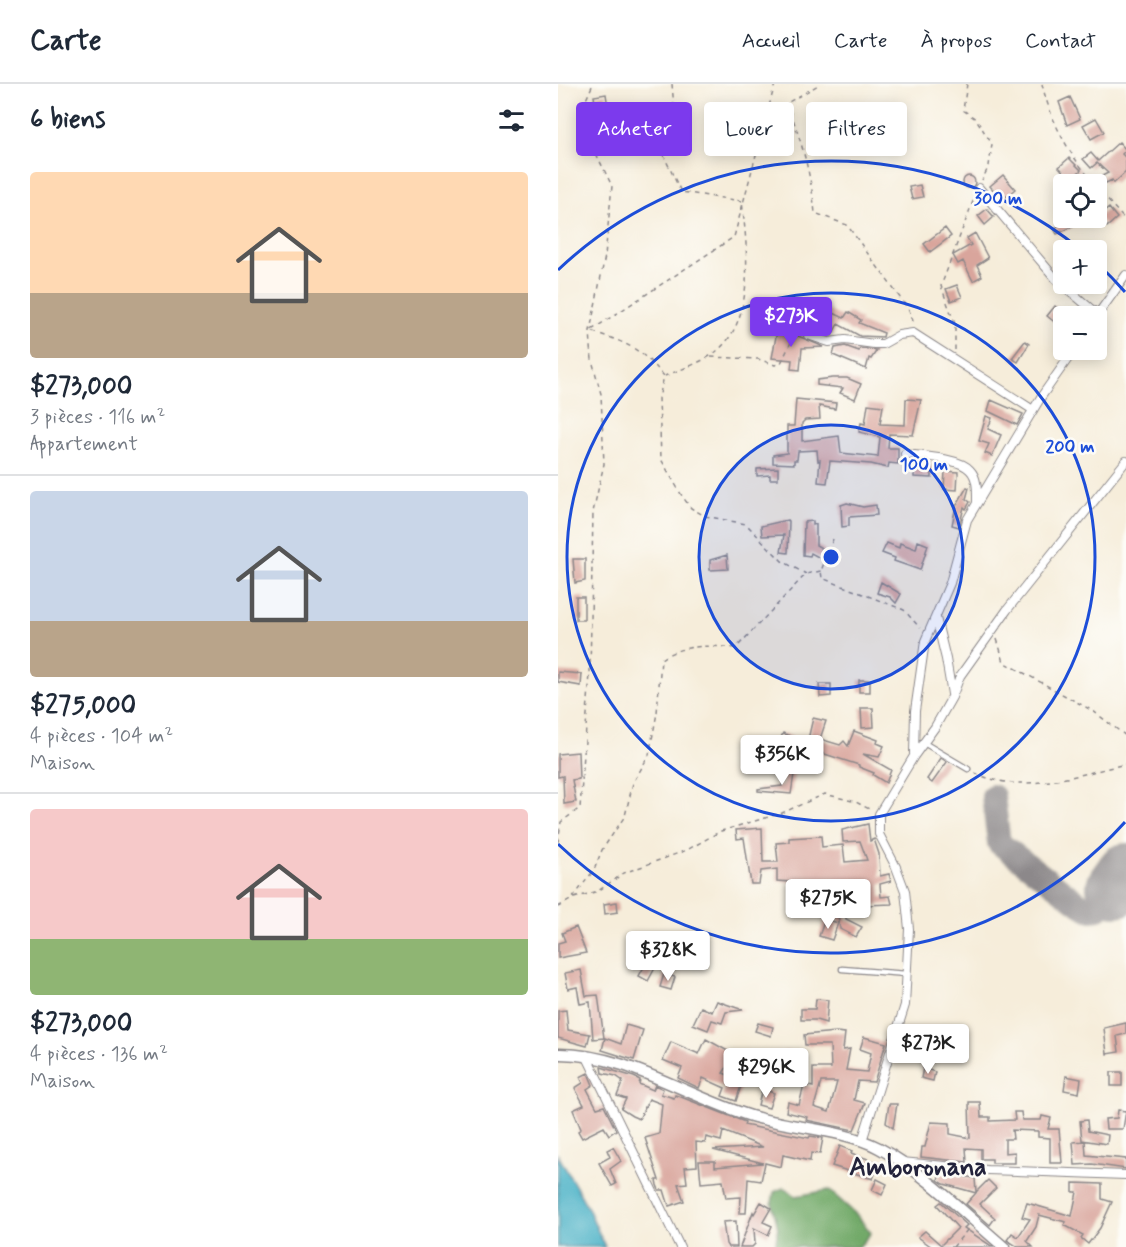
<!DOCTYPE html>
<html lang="fr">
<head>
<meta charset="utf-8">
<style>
  body { margin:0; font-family:Mynerve,sans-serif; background:#f2f2f3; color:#1f2937; height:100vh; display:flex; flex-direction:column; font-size:22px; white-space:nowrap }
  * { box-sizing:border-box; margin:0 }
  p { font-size:20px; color:#747a83 }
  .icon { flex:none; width:33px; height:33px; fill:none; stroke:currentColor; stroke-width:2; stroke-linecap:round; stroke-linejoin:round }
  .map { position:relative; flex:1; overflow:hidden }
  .sheet { display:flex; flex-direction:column; background:#fff; width:558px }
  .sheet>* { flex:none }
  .guide { position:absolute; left:18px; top:18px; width:459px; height:54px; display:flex; gap:12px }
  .fabs { position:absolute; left:495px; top:90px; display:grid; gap:12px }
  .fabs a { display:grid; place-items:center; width:54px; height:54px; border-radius:6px; background:#fff; box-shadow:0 3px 15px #0003; font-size:30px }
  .price { position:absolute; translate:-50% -51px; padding:0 14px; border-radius:6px; background:#fff; color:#222; font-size:20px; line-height:39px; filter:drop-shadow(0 2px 3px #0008) }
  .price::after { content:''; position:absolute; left:50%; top:36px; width:18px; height:14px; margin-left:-9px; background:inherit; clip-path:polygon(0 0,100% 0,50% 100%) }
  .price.current { background:#7c3aed; color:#fff }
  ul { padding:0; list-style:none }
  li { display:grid; align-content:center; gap:12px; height:318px; padding:0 30px }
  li+li { border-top:2px solid #e0e1e3 }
  li span { display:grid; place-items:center; height:186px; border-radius:6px; color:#555 }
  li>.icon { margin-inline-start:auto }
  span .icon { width:108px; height:108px; fill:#fffc; stroke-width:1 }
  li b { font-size:26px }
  h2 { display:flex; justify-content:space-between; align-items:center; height:72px; padding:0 30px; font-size:26px }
  .chip { padding:0 21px; border-radius:6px; background:#fff; box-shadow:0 3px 15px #0003; font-size:21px; line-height:54px }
  .chip.current { background:#7c3aed; color:#fff }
  header { display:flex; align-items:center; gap:36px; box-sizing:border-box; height:84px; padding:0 30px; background:#fff; border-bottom:2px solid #e0e1e3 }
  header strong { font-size:28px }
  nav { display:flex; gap:33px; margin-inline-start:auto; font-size:21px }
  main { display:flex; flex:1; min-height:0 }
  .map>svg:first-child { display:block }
  .forest { fill:#71a967; stroke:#4a6651; stroke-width:1.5 }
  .water { fill:#47b0c6; stroke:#346980; stroke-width:1.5 }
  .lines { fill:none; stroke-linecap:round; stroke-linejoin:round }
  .taxiway { stroke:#8c888a; stroke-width:24 }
  .runway { stroke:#8c888a; stroke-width:60 }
  .building { fill:#d9a59c; fill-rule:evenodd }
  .service-casing { stroke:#8c888a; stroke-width:7 }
  .minor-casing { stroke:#8c888a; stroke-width:10 }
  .tertiary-casing { stroke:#8c888a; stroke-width:13 }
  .path { stroke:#8c888a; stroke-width:1.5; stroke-dasharray:4.5 4.5; stroke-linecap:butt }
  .service { stroke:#fff; stroke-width:4.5 }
  .minor { stroke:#fff; stroke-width:8 }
  .tertiary { stroke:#fff; stroke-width:10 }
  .ring { fill:none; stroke:#1d4ed8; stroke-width:3 }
  .labels { text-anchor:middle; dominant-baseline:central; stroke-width:5; stroke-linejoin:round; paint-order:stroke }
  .district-label { font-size:26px; font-weight:bold; fill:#22223b; stroke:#fdfcf7 }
  .centre { fill:#1d4ed8; stroke:#fdfcf7; stroke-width:3 }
  .ring-label { font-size:18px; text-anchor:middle; font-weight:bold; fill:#1d4ed8; stroke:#fdfcf7; stroke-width:5; stroke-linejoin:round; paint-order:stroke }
</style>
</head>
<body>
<header>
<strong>Carte</strong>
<nav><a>Accueil</a><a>Carte</a><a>À propos</a><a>Contact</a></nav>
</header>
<main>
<section class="sheet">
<h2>6 biens<svg class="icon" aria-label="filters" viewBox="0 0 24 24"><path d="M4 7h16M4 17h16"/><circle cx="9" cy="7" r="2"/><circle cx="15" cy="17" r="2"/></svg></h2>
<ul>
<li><span style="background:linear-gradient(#ffd9b3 65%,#b9a48a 0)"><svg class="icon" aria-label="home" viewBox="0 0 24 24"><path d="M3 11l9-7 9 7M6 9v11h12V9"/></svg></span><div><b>$273,000</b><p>3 pièces · 116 m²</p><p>Appartement</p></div></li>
<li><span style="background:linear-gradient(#c9d6e8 70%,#b9a48a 0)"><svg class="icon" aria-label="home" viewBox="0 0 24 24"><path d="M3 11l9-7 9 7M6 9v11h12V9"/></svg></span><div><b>$275,000</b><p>4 pièces · 104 m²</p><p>Maison</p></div></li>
<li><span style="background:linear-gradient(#f6c9c9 70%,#8fb573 0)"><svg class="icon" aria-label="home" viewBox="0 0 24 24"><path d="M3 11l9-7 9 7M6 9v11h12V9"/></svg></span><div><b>$273,000</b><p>4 pièces · 136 m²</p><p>Maison</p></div></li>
</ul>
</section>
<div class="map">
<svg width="568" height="1163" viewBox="0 0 568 1163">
  <rect width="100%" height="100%" fill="#fdfcf7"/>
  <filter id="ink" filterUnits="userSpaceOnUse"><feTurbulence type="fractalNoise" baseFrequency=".0167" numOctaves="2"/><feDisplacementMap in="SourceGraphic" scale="12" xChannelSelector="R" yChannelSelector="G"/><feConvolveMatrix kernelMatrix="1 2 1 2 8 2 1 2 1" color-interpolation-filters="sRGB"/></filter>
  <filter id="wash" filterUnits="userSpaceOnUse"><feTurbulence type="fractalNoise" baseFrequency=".008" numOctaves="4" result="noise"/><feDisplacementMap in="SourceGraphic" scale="24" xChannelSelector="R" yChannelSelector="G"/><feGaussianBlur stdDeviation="1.35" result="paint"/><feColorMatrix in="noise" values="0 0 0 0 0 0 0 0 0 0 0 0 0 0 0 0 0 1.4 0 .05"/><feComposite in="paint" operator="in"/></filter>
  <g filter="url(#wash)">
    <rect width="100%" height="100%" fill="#f6edda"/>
    <path class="forest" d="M225,1104l13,8 33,-6 29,26 13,17 -12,14h-84l3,-19 -6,-25 2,-11z"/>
    <path class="water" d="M0,1071l30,53 17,39h-47z"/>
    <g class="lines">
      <path class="taxiway" d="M435,712l6,47 82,62 10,5 7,-1 18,-22"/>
      <path class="runway" d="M558,803l10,-14"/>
    </g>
    <g id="blocks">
      <path class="building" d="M48,10l2,13 -12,2 -2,-13z
        M512,13l10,22 -13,6 -8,-23z
        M538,34l8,14 -13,7 -8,-14z
        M561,58l7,8 -4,4 4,4v14l-12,11 -2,-3 -6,3 -4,-7 6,-3 -11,-10 -6,5 -8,-9 8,-6 7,8z
        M511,74l12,12 -10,10 -12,-13z
        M445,91l12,14 -13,11 -12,-14z
        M405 98a6 6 0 1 1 12 0a6 6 0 1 1-12 0Z
        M362,101l3,12 -11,2 -3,-12z
        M551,124l8,10 -10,9 -9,-10z
        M429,125l7,8 -9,8 -7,-9z
        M512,134h14l-8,7 -19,9 -3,-5z
        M387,144l6,8 -21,16 -6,-8z
        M417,149l13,25 -11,7 5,11 -9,5 -10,-20 -5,3 -5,-9 18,-10 -4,-7z
        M399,201l5,12 -11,4 -5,-12z
        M497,222l10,7 -8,11 -10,-8z
        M263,223l23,11 4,-6 13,8 -2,3 25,10 -1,4 -23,-1 -22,-12 -6,11h-3l-7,-3 6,-12 -11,-7z
        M219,247l14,2 33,14 -22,1 -2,22 -9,-1 1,-9 -20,-2z
        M467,257l4,3 -11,18 -6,-4z
        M287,262l14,5 1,-3 17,2 -6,9 -2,-1 -3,11 -33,-14 2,-7z
        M275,294h14l14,6 -6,15 -15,-6 3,-5 -26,-3v-5z
        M238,315l40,4 -1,6 -16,-3 1,13 -15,1 -3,3v18l37,-5 2,17 37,4 2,-20 -21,-5 2,-9 4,1 3,-20 15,2 -3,18 25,1 1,-26 15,1 -8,35 -24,-1 -1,14h10v16l-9,-1 -1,5 -17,-4 -41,-3 -3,22 -9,-1 2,-22 -2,1 -1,-11 -19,1 -1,9h-3v4l-21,-1v-8l14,-2v-27h7z
        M433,316l32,14 -6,11 -29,-14z
        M428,332l6,2 -4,11 13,6 -9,21 -7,-3 4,-9 -10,-3z
        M356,379l18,1v14l-18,-1z
        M220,384v11h-8v-4l-13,1v-7z
        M387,387l13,1 -1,18 -13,-1z
        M409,403l2,1 -3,11 4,3 -4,7 -2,-2 -5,20 -7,-2 4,-19z
        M289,419l16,4 13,-2 1,10 -28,2v9l-7,1 -1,-22z
        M229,436l2,1 -1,32 -7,-1 3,-17 -22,1 -1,-10z
        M255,437v4l3,-1v21l9,5 -5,8 -9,-5 -1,3 -7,-1 1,-33z
        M360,457l10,4 -8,25 -26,-9 1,-3 -13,-5 5,-10 12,5 1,-5 16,6z
        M169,471l1,14 -18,1v-10z
        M15,475h12v22l-10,2z
        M323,498l20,12 -5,9 -6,-6 -13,-4z
        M18,513h8v23h-8z
        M0,588l24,2 -1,12 -23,-4z
        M301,596h11v12h-11z
        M261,600h12v12l-11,1z
        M303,624h12l1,19 -12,1z
        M255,634l13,3 -6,18 20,6 4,-4 4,5 6,-15 24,9 -1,3 7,3 -5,11 -16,-3 28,16 -5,13 -13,-8 1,-2 -15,-6v-2l-53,-17z
        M225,649l11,5 -6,14 -11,-5z
        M197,663l17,2 -1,13 -18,-1z
        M20,668l1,27 -7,1 4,22 -12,2 -1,-28 -5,1v-23z
        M383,674l6,4 -15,21 -5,-4z
        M227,688l9,2 -3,20 -33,-3v-2l24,-3z
        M310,740l2,17 4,-2 5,15 1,22 9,-2 2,7 -11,3 1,13 9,-1 2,8 -27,1v-13h-22l3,27 16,8 -6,10 -16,-8 -4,-27h-14l-2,12 -8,-1 3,-21 -23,2 -1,-12 -14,-1v-12l-16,2 -2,13h-8l-7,-46 -7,1 -1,-9 26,-2 1,34h15l-2,-19 13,-1v-4l32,-2 1,11 21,-2 2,17 22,-2 -7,-19 -17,1 -1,-12z
        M59,818l1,10 -13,2 -1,-10z
        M267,835l13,4 -6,17 -13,-4z
        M18,843l10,26 -28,5v-15l7,-2 -3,-8z
        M104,850l9,4 -23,43 -9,-5z
        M115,855l10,4 -4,10 -9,-3z
        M23,886l5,26 12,-1 6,43 -11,1 -3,-37 -10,2 -3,-17 -9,2 -3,-16z
        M106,890l11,3 -4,13 -11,-3z
        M258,915l12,1 -2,23 -10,-3h-15v-11h14z
        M159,917l26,9 -17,2 -4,11 -10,-3 -4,10 -15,-6 8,-17 11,5z
        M8,926l2,20 22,4 -3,12 -29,-8v-27z
        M200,939l15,4 -2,9 -16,-5z
        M568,939v11l-9,2 2,16 -12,2 -3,-26z
        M68,941l17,5 -9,30 -32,-10 3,-12 16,6z
        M278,948l9,1 -2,17 7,-1 -4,21 21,2 4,-19 -11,-4 4,-12 22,6 -12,39 -16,-1 -4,19 11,3 -11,27 -48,-10 1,-3 -21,-5 2,-10 11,3 5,-20 9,2v-19h18l-1,-23h-25l-1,-10zM263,998h16l-8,30 -15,-5z
        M148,955l29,16 -12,18 20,7 -7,21 -14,-5 3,-8 -22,-10 -4,10 -21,-10 4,-10 -19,-8 8,-18 28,12z
        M226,967l12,2 -2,15 -12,-1z
        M43,983l33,10 6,3 -1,4 14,6 2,-5 8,4 -2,5 13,4 1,-3 6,2 64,25 -1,3 65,13 1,-2 13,2 -3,16 -9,-1 -1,8 -27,-6 -2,12 -16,-4 -4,18 -13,-2 -2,34h-6l1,-16 -15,1 -3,-17 -22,2 -2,-22h16v6l48,-4 -50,-13 50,-3 -40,-16 -2,10 -15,-4 -1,6 -9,-1 1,24 -12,1 2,16 -9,1 6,17 -15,5 -5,-16h-5l-2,-5 -1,-5h3l-14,-42 14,-4 3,-30 -13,-5 -10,20 -7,-3 -11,-7 5,-10 -9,-3 6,-15 -7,-5 -14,-3z
        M365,984l12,4 -2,9 -12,-3z
        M553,988h11v14h-11z
        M30,989l5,12 -6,4 10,19 7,-2 12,24 -7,5 -5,-8 -22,11 -4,-7 3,-2 -8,-19 11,-5 -9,-17 8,-5 -3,-6z
        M508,992l15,3 -2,14 -15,-3z
        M204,1005l12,4 -5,15 -11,-3z
        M411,1018h11l1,15h9v4l25,-1 -1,-8h7l1,8h19l1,-4 9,2 -3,11h11l3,34h-12v-25l-12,-1v-6l-26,-1 1,9h-8v14l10,-1v11h-23v-4h-11v-10l-15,-1 1,14 -46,-5 1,-10h3l6,-25 19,1v11l20,4z
        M331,1020h8l-4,24 -7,-5z
        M560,1026l8,1 -3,18h-17l-1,-10 12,-1z
        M529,1036l1,11 20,4 -1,9 -25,-4 -2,-19z
        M527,1057l1,14 40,4v10l-34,-5 -17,1 -2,-23z
        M282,1062l12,5 -1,2 28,10 -6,16 -41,-13z
        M55,1063l8,14 -11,8 6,15 -4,2 -13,-23 11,-6 -3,-7z
        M382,1089l35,5 1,14 12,-12 8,8 -16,16 15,14 -5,7 -24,-21 10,-11 -32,-9 -6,-4z
        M319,1095l10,5 -5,11 -10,-5z
        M515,1099l29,1v15l10,3 -12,26 -12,16 -7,-6 2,-3 -19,-10 2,-3 -27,-7 -3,12 -9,14 6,6h-15l-11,-7 5,-7 6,4 12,-18 -8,-2 5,-14 45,13 5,-24h-4z
        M203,1118l10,6 -8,14 9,4 -4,9 -14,-7 1,16 -3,3h-12l13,-35 1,2z
        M383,1118l26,23 -3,3 29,19h-61l-14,-10 7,-6 16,14 17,-17 -21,-23z
        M178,1137l1,26h-9l-2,-3 -3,-22z"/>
    </g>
  </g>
  <g filter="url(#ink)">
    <use href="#blocks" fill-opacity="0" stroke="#8c888a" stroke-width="1.5"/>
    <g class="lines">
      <defs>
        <path id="service" d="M366,659l44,26
          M284,885l65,5"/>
        <path id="minor" d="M421,104l77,91 42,36
          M538,233l30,-42
          M250,251l21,7 16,-2 29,4h9l16,-9 14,-2 120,77
          M347,370c15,2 55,4 65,16 8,8 7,22 7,33
          M378,534l10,41 6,35
          M356,670l1,-43 10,-70 25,-58 17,-63 74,-123 33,-47
          M28,971l94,192
          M304,1057l43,-136 4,-76 -4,-38 -9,-24 -17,-33v-20l35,-58 21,-29 17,-30 8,-21 47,-66 119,-149
          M344,1078l85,8 139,5"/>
        <path id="tertiary" d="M0,970c68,-1 129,43 193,62 40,12 92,13 128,32 46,25 85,65 125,99"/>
      </defs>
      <use href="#service" class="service-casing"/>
      <use href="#minor" class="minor-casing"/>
      <use href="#tertiary" class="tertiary-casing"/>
      <path class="path" d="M217,0l-41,153 -144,94c36,11 50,17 74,45l-5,22 2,61 21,37 9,12 14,8 41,8 36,37 24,13
        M409,0l-4,26 13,9 16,25 -3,22 -7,14
        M484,0c9,38 27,71 53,100
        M229,19c14,36 24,71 28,110l32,12 62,85 5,14
        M208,31l54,-31
        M538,103l30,34
        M397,266v-26l-14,-38 34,-90
        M153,273l47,2 17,6 6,-2 15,-31h2
        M107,292c14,-6 30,-11 43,-19 50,-28 39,-109 34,-156l-61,-9 -18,-38 -11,-12 22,-34 -2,-24
        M275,455l-12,32 1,7 82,32 16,18
        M439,555l7,23 89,49 33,25
        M417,689c47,23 103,1 151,-9
        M0,758l3,-20 19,-14 10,-134 3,-162 11,-48 -3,-70 -9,-34 -2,-29 15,-75 7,-70 -27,-55 -1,-27 9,-20
        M16,814l24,-7 26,-18 63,-23 34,-19 61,-18 43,-19 31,8 15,8
        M0,823l14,-8 22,-29 8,-20 23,-34 8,-33 16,-28 8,-42 4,-54c21,-15 50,-14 75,-11l70,-74 15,-3
        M395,1163l15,-18"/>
      <use href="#service" class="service"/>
      <use href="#minor" class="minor"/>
      <use href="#tertiary" class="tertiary"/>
    </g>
  </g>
  <circle cx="273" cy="473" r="132" fill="#1d4ed8" fill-opacity=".12"/>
  <g class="ring">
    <circle cx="273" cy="473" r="132"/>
    <circle cx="273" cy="473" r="264"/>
    <path d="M567 738A396 396 0 0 1 0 760M0 186A396 396 0 0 1 522 165M541 181A396 396 0 0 1 567 208"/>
  </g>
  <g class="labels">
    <g class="district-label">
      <text x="360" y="1084">Amboronana</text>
    </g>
  </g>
  <circle cx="273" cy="473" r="9" class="centre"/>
  <g class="ring-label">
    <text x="440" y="120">300 m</text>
    <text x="512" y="368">200 m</text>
    <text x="366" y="386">100 m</text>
  </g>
</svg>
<div class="fabs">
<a><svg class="icon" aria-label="locate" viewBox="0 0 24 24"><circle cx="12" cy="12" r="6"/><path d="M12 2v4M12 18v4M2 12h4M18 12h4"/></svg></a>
<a>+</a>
<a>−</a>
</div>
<b class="price current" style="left:233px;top:264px">$273K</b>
<b class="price" style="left:224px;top:702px">$356K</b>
<b class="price" style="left:270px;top:846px">$275K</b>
<b class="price" style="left:110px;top:898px">$328K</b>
<b class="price" style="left:370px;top:991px">$273K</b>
<b class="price" style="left:208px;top:1015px">$296K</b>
<div class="guide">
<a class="chip current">Acheter</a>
<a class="chip">Louer</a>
<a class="chip">Filtres</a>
</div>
</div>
</main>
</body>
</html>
